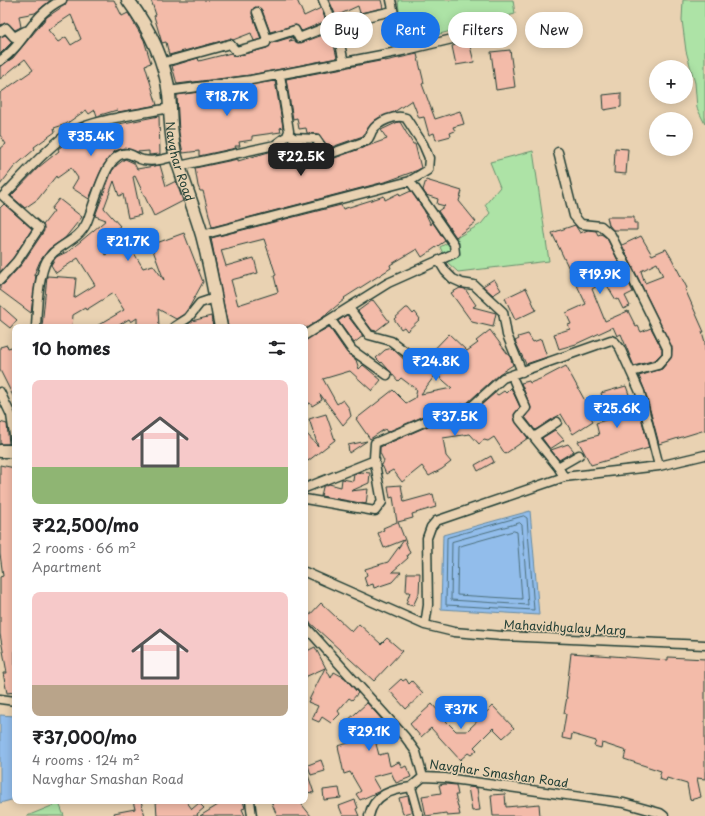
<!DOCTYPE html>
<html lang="en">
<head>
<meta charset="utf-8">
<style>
  body { margin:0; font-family:"Playpen Sans",sans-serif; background:#f2f2f2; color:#202124; height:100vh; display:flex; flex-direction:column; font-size:15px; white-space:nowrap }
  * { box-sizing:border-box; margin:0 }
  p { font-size:13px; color:#757577 }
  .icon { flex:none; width:22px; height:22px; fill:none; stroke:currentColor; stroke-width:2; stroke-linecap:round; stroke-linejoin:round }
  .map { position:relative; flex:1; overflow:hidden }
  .details { position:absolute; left:12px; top:324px; width:296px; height:480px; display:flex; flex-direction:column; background:#fff; border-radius:8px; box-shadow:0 2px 10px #0003 }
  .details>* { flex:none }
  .hud { position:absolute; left:320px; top:12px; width:325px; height:36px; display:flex; gap:8px }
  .fabs { position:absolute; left:649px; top:60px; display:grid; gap:8px }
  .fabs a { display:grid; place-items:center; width:44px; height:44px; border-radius:50%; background:#fff; box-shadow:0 2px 10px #0003; font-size:20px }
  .price { position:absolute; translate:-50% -34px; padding:0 9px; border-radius:8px; background:#1a73e8; color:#fff; font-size:13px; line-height:26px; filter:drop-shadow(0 1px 2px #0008) }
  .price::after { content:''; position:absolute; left:50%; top:24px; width:12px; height:9px; margin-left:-6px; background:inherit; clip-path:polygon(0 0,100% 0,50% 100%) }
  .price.current { background:#222; color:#fff }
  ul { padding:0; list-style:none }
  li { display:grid; align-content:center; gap:8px; height:212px; padding:0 20px }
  li span { display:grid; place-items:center; height:124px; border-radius:8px; color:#555 }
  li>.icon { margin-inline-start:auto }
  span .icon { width:72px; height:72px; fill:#fffc; stroke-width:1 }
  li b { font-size:17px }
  h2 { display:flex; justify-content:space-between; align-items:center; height:48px; padding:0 20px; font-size:17px }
  .pill { padding:0 14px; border-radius:18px; background:#fff; box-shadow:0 2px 10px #0003; font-size:14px; line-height:36px }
  .pill.current { background:#1a73e8; color:#fff }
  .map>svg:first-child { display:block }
  .green { fill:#ade3a6; stroke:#66906d }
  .water { fill:#92bdeb; stroke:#648aa2 }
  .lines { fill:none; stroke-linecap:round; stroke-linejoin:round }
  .shore { stroke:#4d707d; stroke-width:1 }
  .building { fill:#f3bba9; stroke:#1f3d34; fill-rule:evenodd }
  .street-casing { stroke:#1f3d34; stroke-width:11 }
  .secondary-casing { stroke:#1f3d34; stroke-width:15 }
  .street { stroke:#e9d2b2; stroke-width:8 }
  .secondary { stroke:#e9d2b2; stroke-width:12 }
  .labels { text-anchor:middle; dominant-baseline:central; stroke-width:3; stroke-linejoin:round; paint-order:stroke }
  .street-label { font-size:12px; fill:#1f3d34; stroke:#e9d2b2 }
</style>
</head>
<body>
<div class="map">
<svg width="705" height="816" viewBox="0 0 705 816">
  <rect width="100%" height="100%" fill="#e9d2b2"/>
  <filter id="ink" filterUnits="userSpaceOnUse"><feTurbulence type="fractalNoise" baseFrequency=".025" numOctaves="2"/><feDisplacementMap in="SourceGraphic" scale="8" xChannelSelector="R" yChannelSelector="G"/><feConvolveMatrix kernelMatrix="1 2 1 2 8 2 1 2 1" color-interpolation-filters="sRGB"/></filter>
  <g filter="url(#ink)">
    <path class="green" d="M398,0h115l2,14 -113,30z
      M683,0h22v124l-8,-16 -2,-25 -9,-32 -4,-31z
      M533,151l16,110 -91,11 -11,-10 -7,-15 41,-23 9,-11 -5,-8 15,-18 -10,-25z
      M59,803l5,13h-37z"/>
    <path class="water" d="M530,511l9,104 -98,-6 2,-74z
      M0,715l15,1v83l-15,4z"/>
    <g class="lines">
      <path class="shore" d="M524,516l3,2 7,92 -88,-5 1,-67z
        M520,523l2,2 6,80 -77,-5 1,-58z
        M514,531l3,1 5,67 -65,-4 1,-48z"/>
    </g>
    <path class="building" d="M0,0h51l-16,13 -16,3 2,11 -6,3 -7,-7 -8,2z
      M67,0h47l8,16 6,-3 16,27 7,23 -6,2 12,40 -39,7 -1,-2 -20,6 -2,-6 -6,4 -3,-4 -20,14 -12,4 1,4 -21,15 1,2 -21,18 -14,18v-36l6,-5 -6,-9v-42l33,-23 -8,-11 -25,20v-13l13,-8 34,-41 18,-12zM71,15l10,24 -10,6 -5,-8 -8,5 -10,-12z
      M151,0h146l7,16 17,-8 5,13 -24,10 -6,-6 -26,7 -8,-22 -7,-3 -2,2 -1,5 9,25 -7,2 -3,-8 -18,7 -4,-1 -60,16 -3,-13 -4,1 -8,-27 2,-1z
      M329,0h52l2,8 -23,5 -2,-7 -22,10z
      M331,32l6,26 -87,17 -73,9 -5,-18 26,-8 1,3 32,-8 6,3 30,-8 5,-5 20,-6 1,1 -4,3 5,-1 7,3z
      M5,35l7,7 -12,12v-17z
      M469,42l5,20 -18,3 -4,-19z
      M510,50l5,37 -19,3 -5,-38z
      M417,54l7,29 -2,1 13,35 25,-8 4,13 -11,3 2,4 -5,2 1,3 -15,4 -2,-7 -5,2 -5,-18 -5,1 -7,-18 -18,12 -19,8 -9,10 -3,6 -34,12 -10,-14 -12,-1 -1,-5 -7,1 -2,-11 -4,1 -7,-40 99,-19v1z
      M275,81l8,46 -3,1 1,4 -29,4v4l-13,2 1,4h-5l1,2 -37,8v-5l-16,2 -4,-20 -2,-38z
      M621,93v14l-17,3 -1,-15z
      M159,116l1,38 -11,1v-4l-12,1 -12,-4 -10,3 -12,15 -14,33 -17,-11 6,-10 -7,-10 -14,10 -1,-2 -18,23 -13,9 -14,-12 28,-29 20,-16 -1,-2 16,-12 19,-8 12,11 -1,-13z
      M398,122h2l13,22h2l6,24 -3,2 -30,11 -176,46 -9,-36h-3l-2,-5 -3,-18 43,-9v2l41,-12 3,12 17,-7 -4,-8 5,-2h13l10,14 6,2 58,-21 -6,-9z
      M615,148l13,1 -2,25 -12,-1z
      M125,159l9,4 3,6 23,-4 6,21 10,-5 7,20 -29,15 -19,-40 -2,1 8,38 -13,3 -5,-24 -4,2 -5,-15 -10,27 16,18 -21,18 7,11 24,-18 10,12 -6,4 9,15 10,-3 11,15 -13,-35 33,-12 19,49 -13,24 -6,8 -8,5 -18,-10 1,18h-22v-9l-6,4 -2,-3 -13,8h-21l29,-17 -11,-17 -27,17 -1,-2 -12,7 -1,12h-30l5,-51 29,2 -2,20 21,-13 -17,-27 -22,15 -5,-8 5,-8 13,-6 37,-31 -11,-4 17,-45 5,-6z
      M426,180l36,11 -3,10 17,21 -20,15 -18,-26 7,-5 -8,-2 1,-5 -12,-4 -3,-5z
      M411,191l13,19 7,15 1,-4 13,20 -23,16 -5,-8 -27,16 1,3 -47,30 1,1 -23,19 -17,11v-2h-77l-17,-89 130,-33 2,4 41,-13 1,4 14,-7 1,3zM264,239l12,36 -2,1 4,16 -40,13 -7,-25 27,-7 -4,-15 -28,8 -5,-16z
      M59,199l23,18 -17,21 -16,11 -9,12 -6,14h2l-5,38 -31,-23v-5l4,-1 18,-20 22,-33 -1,-6 11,-14 -3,-2z
      M4,204l28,25 -19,29 -13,14v-64z
      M607,217h27v6h3v7h-24l-4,-5z
      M575,225l5,8 8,-3 8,1 2,4 3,-1 6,4 26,54 -8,4 5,10 -7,3 -5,-10 -2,1 -11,-18 -13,7 13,32 23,-10 8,16 2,-1 3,6 10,-4 11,21v4l-7,7 -21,6 -13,-32 -4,2 -4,-9 -37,17 -17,5 -5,-15 16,-5 -2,-4 3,-1 -5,-11 20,-9 -34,-71z
      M641,236l11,19 14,-6 6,10 15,29 -2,1 19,43h-2l3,10v88l-46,14 -14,-53 -6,-15 23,-7 9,-11 1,-10 -50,-103zM657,263l6,13 -18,7 -4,-12z
      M494,279l7,11 -8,5 -10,-9z
      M460,288l5,1 11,16 -3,2 23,6 -3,14 -21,-5 -21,-29z
      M526,288l10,22 -21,10 -10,-22z
      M373,300l16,21 -13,10 -4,-1 -14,-19z
      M0,305l17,15 -7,8 -10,-8z
      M406,308h2l5,6 2,-2 5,7 -13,12 -3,-4 -3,2 -7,-10z
      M347,315l16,21 -9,7 -16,-22z
      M211,316l2,11h-29l8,-6z
      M329,327l18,26 9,7 3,9 4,-4 18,15 -9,11 -22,-20 -27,8 14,25 6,-4 6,8 2,8 -8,9 -23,-31 2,6 -10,6 -2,-3 -5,2v-65z
      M490,330l20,27 3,8 -14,9 -32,29 -29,7 -51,22 -2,-3 -15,10 -14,-20 37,-29 13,13 9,-5 2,-8 -16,-12 -3,3 -16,-19 -1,1 -5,-5 9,-8 7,-2 21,20 7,-4 29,-30 18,17 11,-8 -2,-2zM436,374l16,14 -31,6z
      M528,334l5,8 8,-3 6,18 -21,7 -11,-23 4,-2 -1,-2z
      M7,345l1,3 7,-2v54l-15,-30v-23z
      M566,366l24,44 -2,2 5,9 -20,13 -12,-20 -26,16 -10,-13 6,-9 -10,-25 8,-2 1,2 15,-6z
      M626,386l5,14 5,-2 13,50 -58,17 -13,-24 21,-6 -3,-12 13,-4 -8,-26z
      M511,388l9,19 -6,7 1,7 13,17 -23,16 -11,-17 -6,4 -4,-1 -5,4 -9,-10 -27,4 3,18 5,6 -9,7 -13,7 -7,-10 -20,16 -9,-12 -7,4 -4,-9 2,-4 -4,-8v-6l62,-27 30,-7 23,-20 3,2 6,-4 2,2z
      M326,414l9,26 -27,21 -3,-3v-26l13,14 -9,-27z
      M0,422l7,2 2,20h-9z
      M555,430l9,10 -14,9 -8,-11z
      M367,441l-18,12 -1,-8z
      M568,444l6,7 -15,9 -8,-10z
      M491,456l3,6 -16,9 -3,-6z
      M0,465l15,3v224l-8,1 -4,-20h4l-7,-39v-57l3,-1 -3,-22z
      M361,472l9,1 -1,10 -18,8 17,-2 -2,15 -45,-8 2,-9 6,-3 12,3 1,-8 11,2 1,-7z
      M401,485l3,17 29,-8 3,13 -24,7 1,4 -15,4 12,31 -3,2 1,3 -16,14h9l-9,10 -18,6 -1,-4 -6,2 -3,-9 3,-2 -2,-6 23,-7 16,-22 -20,8 -6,-15 6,-3 -1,-2 14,-6 -4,-25 -3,1 -2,-12z
      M407,573h13l-1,20 -6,13 -7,-2 4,-12h-4z
      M321,603l31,29 7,-8 22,20 6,-6 15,13 -28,30 -68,-62z
      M315,647l16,31 3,-6 11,6 13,15 -6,7 -3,-2 -11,13 2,3 -9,9 -9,-6 -3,5 -7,-3 6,-13 -10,-4 17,-34 -20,9v-25z
      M571,653l97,7v-3l37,2v120l-8,-1 4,19 -11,3 -3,-16 -20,-6 -1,3 -7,-2 2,-8 -37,-12 2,-8 -24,-8 -1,5 -7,-2 2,-5 -24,-7 -1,6 -9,-2 4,-24 -2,-1 3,-16h-1z
      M401,679l2,2 3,-2 3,5 3,-3 11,12 -17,16 -17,-19z
      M367,703l28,31v2l-7,4 -1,-2 -11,6 3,11 8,-2 3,13 9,-4 3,6 4,-2 5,11 -15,6 -5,-11 -19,5 8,14 -20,9 -4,-6 5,-3 -11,-19 -6,2 -6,-28 14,-4 -2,-5 7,-2 -11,-13z
      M432,704l8,9 -1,1 17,17h11l26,-25 21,22 -11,10 -10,-10 -19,19 3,3 -6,5 -3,-2 -8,7 -29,-32 -10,9 -11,-13z
      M321,760l4,11 -14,4 -3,-10z
      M305,769h1l8,24 -9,-1z
      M445,784l11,1 2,10h-3l5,20 -13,1 -1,-3 -20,3 -4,-20 19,-3 -2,-8z
      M468,787l9,1 3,22 -8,1z
      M339,788l2,10 -17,2 -1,-10z
      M505,794l1,13 33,-3 1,12h-47l-2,-21z
      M408,796l3,16 -8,2 -4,-16z
      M355,800l3,8 -2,1 3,7h-16l-4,-10z
      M133,801h8l4,15h-30l-1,-3 21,-4z
      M156,801h30l6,8 7,-6 5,5 -7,6 1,2h-41z
      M216,801h27l2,7 -3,1 3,7h-45l18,-11z
      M271,801h28l12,15h-34z"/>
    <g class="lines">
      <defs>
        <path id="street" d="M323,0l15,34 6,29
          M257,12l10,27 28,-9 4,8 35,-14 59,-13
          M0,32l6,-4 8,9 11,-6
          M402,51l105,-25
          M0,61c25,-17 32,-47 62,-61
          M161,63l69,-19 6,7 30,-8 1,-4
          M168,91l83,-11 151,-29 -11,-51
          M558,152l16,64 7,8 20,2 10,9 56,113v7l-9,10 -26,7
          M179,166l96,-21 12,-9 2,-5 -9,-56
          M202,235l208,-54 18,-11 1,-12 -6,-14 -17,-26c-10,-4 -28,3 -34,13 -2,4 -2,7 -6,10l-39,14 -11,-16 -22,-1 -6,-4
          M439,261l6,10 8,8 9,4 12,2 29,27 4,23 15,37
          M0,280l17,-19 22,-33 -36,-32c19,-19 37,-41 59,-58 22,-18 78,-24 108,-30
          M349,308l20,27 22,6 25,19
          M331,320l21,30 35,25
          M36,327c1,-20 2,-45 9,-63 8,-19 32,-21 41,-40 7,-15 17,-59 32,-68 10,-7 16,2 25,4 12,2 22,-1 33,-4
          M174,327l14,-9 12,-15 15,-5
          M305,335l83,-52 67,-30 -1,-9 -44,-63
          M514,381l12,27 -7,8 1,4 38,47 6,10
          M0,392l11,23 4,27
          M534,437l23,-15
          M558,467l21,-12
          M305,488l70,-28
          M305,499l70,12 7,-9 -8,-44 1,-15 65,-28 30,-7 33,-30 108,-38 4,2 5,6 20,44 19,74
          M305,572l120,53 29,7 48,4 203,9
          M425,625l3,-20 -1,-67 4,-11 5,-6 128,-44 95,-11 46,-11
          M305,626l100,111 11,15 7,25 22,1 179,25 36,10 4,3
          M0,699l15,2
          M250,801l2,15
          M369,816c5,-22 22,-26 42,-29
          M419,816l-8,-29 12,-10"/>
        <g id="secondary">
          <path id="s1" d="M128,0c20,27 37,60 41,94 2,21 1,42 7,63 8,26 18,51 26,78 8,30 13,61 19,92"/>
          <path d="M0,451h15"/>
        </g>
      </defs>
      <use href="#street" class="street-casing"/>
      <use href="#secondary" class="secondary-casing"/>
      <use href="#street" class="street"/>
      <use href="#secondary" class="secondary"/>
    </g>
  </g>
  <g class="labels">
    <g class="street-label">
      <text stroke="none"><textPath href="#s1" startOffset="172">Navghar Road</textPath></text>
      <text transform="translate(565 627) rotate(3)">Mahavidhyalay Marg</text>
      <text transform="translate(499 773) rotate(8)">Navghar Smashan Road</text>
    </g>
  </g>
</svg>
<div class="fabs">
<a>+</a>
<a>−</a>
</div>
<b class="price" style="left:227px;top:117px">₹18.7K</b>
<b class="price" style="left:91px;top:157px">₹35.4K</b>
<b class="price current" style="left:301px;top:177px">₹22.5K</b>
<b class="price" style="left:128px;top:262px">₹21.7K</b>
<b class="price" style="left:600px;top:295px">₹19.9K</b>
<b class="price" style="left:436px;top:382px">₹24.8K</b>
<b class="price" style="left:617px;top:429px">₹25.6K</b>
<b class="price" style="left:455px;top:437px">₹37.5K</b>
<b class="price" style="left:461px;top:730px">₹37K</b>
<b class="price" style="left:369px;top:752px">₹29.1K</b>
<div class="hud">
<a class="pill">Buy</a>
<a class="pill current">Rent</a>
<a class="pill">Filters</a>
<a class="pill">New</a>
</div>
<section class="details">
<h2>10 homes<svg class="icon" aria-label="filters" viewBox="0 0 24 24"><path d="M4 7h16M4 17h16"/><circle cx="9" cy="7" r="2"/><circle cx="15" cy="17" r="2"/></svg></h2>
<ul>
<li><span style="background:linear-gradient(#f6c9c9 70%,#8fb573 0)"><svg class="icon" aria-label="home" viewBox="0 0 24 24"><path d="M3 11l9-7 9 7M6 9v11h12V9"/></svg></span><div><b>₹22,500/mo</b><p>2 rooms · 66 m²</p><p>Apartment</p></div></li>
<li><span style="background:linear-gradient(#f6c9c9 75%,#b9a48a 0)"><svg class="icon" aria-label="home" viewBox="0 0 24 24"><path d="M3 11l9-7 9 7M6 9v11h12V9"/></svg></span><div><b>₹37,000/mo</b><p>4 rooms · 124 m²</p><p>Navghar Smashan Road</p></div></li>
</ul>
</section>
</div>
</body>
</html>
